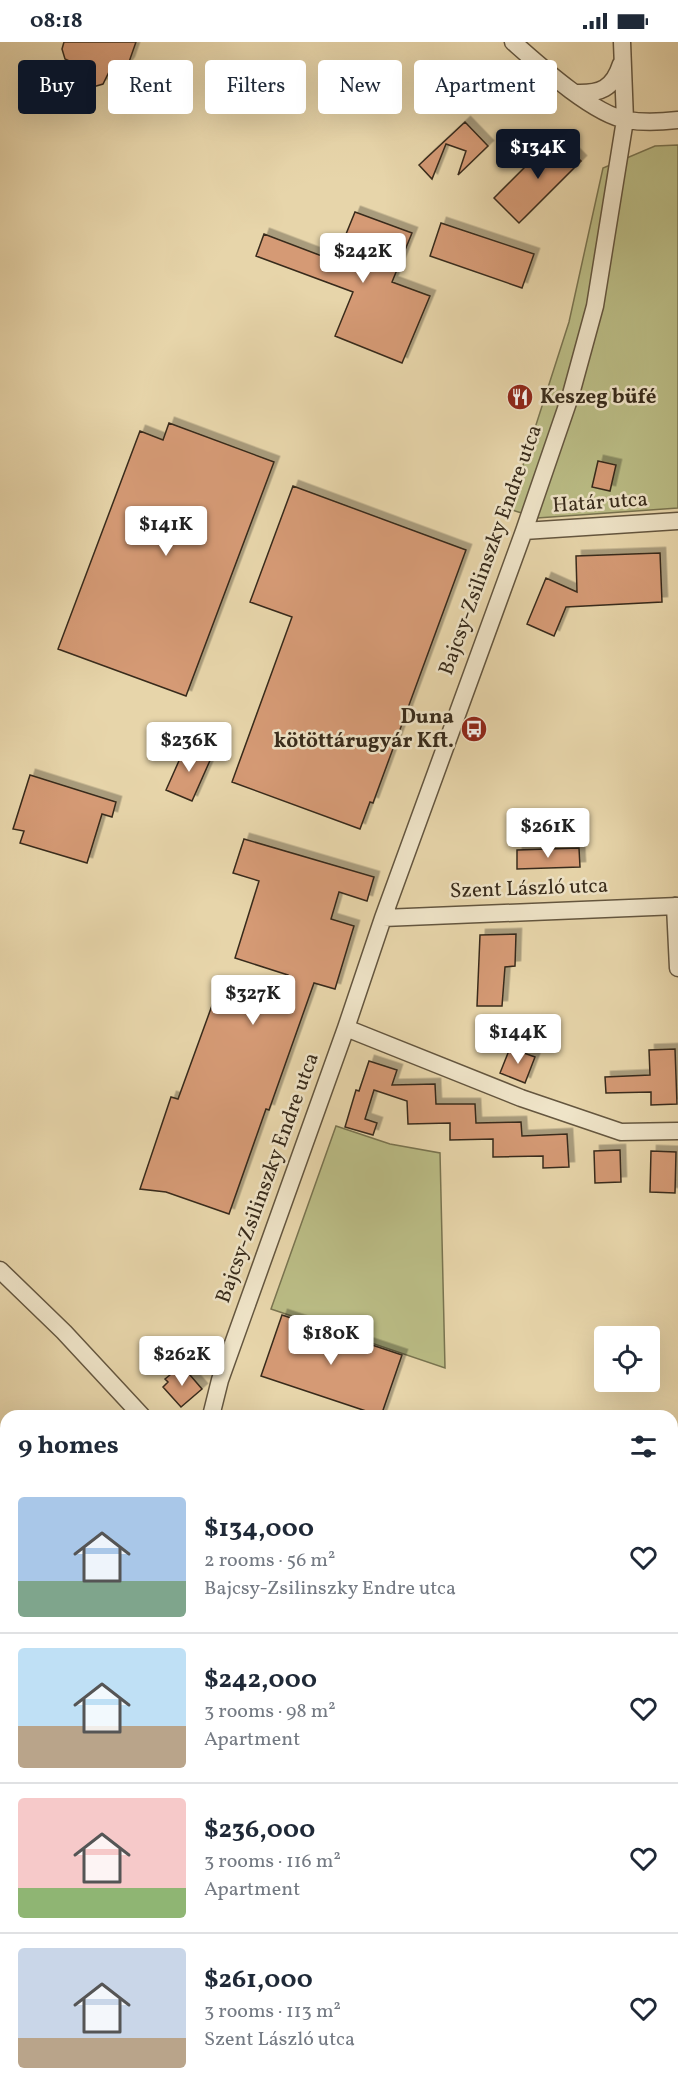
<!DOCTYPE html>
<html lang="en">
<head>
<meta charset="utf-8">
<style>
  body { margin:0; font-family:Vollkorn,serif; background:#f2f2f3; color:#1f2937; height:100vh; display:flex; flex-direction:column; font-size:22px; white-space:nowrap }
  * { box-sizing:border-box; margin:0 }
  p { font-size:20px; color:#747a83 }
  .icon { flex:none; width:33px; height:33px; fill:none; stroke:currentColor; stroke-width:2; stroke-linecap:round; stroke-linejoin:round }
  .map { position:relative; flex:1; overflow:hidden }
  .panel { position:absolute; left:0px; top:1368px; width:678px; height:686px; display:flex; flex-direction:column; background:#fff; border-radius:18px 18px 0 0; box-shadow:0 6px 24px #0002 }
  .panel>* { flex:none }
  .hud { position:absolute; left:18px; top:18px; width:642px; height:54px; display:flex; gap:12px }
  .controls { position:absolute; left:594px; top:1284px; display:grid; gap:12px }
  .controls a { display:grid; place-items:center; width:66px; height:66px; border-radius:6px; background:#fff; box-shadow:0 6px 24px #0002; font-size:30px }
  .price { position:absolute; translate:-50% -51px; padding:0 14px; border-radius:6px; background:#fff; color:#222; font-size:20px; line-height:39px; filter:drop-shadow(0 2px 3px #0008) }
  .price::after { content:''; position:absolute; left:50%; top:36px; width:18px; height:14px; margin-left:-9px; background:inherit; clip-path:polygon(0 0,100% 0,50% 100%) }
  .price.current { background:#111827; color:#fff }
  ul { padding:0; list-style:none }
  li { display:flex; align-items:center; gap:18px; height:150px; padding:0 18px }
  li+li { border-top:2px solid #e0e1e3 }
  li span { display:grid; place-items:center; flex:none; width:168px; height:120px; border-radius:6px; color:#555 }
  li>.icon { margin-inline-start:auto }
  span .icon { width:72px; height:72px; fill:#fffc; stroke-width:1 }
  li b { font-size:26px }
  h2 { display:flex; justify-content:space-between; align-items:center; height:72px; padding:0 18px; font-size:26px }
  .pill { padding:0 21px; border-radius:6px; background:#fff; box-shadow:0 6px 24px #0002; font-size:21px; line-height:54px }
  .pill.current { background:#111827; color:#fff }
  .status { display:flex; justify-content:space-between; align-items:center; height:42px; padding:0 30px; background:#fff; direction:ltr }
  .status svg { height:16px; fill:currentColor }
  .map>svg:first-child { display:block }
  .green { fill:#babc85; stroke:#797450; stroke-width:1.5 }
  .building { fill:#d59a75; stroke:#382b1b; stroke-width:1.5; filter:url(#shadow) }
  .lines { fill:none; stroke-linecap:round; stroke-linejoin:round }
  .minor-casing { stroke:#64563f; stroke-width:19 }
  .minor { stroke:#efe4c8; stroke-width:16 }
  .labels { text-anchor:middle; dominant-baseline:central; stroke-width:5; stroke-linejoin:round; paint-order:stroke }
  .poi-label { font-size:21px; font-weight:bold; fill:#382b1b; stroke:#efe4c8; text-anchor:start }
  .street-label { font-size:21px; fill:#382b1b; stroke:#efe4c8 }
</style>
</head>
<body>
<div class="status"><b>08:18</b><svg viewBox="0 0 49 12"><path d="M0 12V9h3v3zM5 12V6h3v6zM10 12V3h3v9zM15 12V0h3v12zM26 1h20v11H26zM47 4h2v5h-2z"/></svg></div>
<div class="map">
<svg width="678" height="2053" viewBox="0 0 678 2053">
  <defs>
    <filter id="shadow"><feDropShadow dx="5.5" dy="-5.5" stdDeviation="0" flood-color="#0004"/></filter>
  </defs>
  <rect width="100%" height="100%" fill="#e7d5aa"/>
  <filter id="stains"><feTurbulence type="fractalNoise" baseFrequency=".00333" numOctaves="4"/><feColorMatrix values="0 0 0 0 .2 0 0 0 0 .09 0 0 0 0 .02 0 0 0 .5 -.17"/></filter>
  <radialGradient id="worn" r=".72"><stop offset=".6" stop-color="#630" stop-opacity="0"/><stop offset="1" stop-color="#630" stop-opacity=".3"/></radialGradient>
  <path class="green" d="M678,103v363l-141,10 -28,-9 60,-187 34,-154 52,-22z
    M336,1084l54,18 50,9 5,215 -174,-59z"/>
  <path class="building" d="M64,0h72l-7,20 -3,4 -16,4 -7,14 -10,3 -9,-5 -3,-4 -1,-12 -15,-7 -3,-10z
    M465,80l23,24 -30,29 8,-24 -20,-7 -14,35 -13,-14z
    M556,94l25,25 -62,62 -25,-25z
    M355,170l57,21 -20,49 38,14 -28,67 -67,-27 18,-44 -97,-36 8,-22 71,27z
    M441,181l93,31 -12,34 -92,-32z
    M169,381l105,39 -88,234 -128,-47 82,-218 23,9z
    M598,419l18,4 -6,26 -18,-4z
    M293,444l173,64 -93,253 -3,-1 -10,27 -128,-47 60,-165 -42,-15z
    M660,511l2,49 -96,5 -12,29 -27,-12 19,-46 31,14 -1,-36z
    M186,703l26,11 -20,45 -26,-11z
    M30,733l86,27 -4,15 -10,-3 -15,49 -67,-20 4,-12 -11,-2z
    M244,797l130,38 -7,24 -28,-9 -8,27 23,7 -19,63 -21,-6 -45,127 -3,-1 -37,105 -63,-22 -26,-3 31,-92 7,2 40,-110 58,21 12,-35 -53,-17 24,-77 -26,-8z
    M579,806l1,19 -63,2v-19z
    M516,892l-1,32 -10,1 -3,39h-25l3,-71z
    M510,1006l25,9 -10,26 -25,-10z
    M675,1007l2,55 -26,1v-13l-45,1 -1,-16 45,-2 -1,-25z
    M369,1019l28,9 -5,15 43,-1 1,20h39l1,19 45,-1 1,14 45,-2 2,33 -26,1v-12l-50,1v-18l-43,1v-17l-42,1 -1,-23 -33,-11 -9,29 12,4 -4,12 -28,-8 11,-37 3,1z
    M620,1108l1,32 -26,1 -1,-32z
    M651,1109l25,1 -1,41 -25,-1z
    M282,1273l120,40 -21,61 -120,-40z
    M184,1326l18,21 -21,18 -18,-20 5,-5 -3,-3 11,-9 2,3z"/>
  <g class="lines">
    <defs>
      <path id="minor" d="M513,0c26,23 81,73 114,78 17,3 34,2 51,0
        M575,51c25,1 38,-4 46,-29
        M524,489l154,-10
        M675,864l3,62
        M383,876l295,-12
        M346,986l175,70 100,34 57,-1
        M0,1228l64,62 78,84
        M211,1374l9,-36 126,-352 37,-110 141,-387 47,-137 24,-88 30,-186 -3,-78
        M672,1537l6,-2
        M0,1707l6,-1
        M0,1944l6,-2
        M575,2048l4,5
        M398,2053l16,-5"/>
    </defs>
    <use href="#minor" class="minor-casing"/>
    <use href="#minor" class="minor"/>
  </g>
  <defs>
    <symbol id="restaurant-disc" viewBox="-11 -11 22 22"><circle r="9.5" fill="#8f2418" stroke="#efe4c8"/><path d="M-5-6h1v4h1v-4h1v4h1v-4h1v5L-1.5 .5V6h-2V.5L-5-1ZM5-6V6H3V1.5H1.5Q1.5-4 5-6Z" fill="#fff"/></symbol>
    <symbol id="bus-disc" viewBox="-11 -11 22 22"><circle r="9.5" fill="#8f2418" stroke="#efe4c8"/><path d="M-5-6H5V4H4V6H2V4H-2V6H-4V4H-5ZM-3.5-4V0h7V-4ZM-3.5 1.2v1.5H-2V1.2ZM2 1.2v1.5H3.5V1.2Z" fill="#fff"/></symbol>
  </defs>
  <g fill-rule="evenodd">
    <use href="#restaurant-disc" x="505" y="340" width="30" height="30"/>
    <use href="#bus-disc" x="459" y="672" width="30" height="30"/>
  </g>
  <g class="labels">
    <g class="poi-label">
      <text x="540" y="355">Keszeg büfé</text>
      <text x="454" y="675" text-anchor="end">Duna<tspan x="454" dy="24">kötöttárugyár Kft.</tspan></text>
    </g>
    <g class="street-label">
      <text transform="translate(600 461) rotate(-4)">Határ utca</text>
      <text transform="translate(491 508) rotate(-70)">Bajcsy-Zsilinszky Endre utca</text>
      <text transform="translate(529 847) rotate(-2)">Szent László utca</text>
      <text transform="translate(268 1136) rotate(-70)">Bajcsy-Zsilinszky Endre utca</text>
    </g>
  </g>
  <rect width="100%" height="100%" filter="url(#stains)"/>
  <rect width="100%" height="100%" fill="url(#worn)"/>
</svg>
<div class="controls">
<a><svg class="icon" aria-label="locate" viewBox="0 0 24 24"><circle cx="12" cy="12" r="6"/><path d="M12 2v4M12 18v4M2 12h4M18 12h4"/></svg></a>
</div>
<b class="price current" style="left:538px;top:138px">$134K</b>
<b class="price" style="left:363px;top:242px">$242K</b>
<b class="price" style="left:166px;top:515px">$141K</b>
<b class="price" style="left:189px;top:731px">$236K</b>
<b class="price" style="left:548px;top:817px">$261K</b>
<b class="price" style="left:253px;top:984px">$327K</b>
<b class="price" style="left:518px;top:1023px">$144K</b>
<b class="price" style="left:331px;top:1324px">$180K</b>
<b class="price" style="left:182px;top:1345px">$262K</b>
<div class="hud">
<a class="pill current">Buy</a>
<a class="pill">Rent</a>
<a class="pill">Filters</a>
<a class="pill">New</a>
<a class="pill">Apartment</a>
</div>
<section class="panel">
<h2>9 homes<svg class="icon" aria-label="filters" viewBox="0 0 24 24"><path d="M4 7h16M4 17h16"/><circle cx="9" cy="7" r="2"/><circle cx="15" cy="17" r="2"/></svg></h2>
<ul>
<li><span style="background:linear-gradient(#a9c7e8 70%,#7fa58c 0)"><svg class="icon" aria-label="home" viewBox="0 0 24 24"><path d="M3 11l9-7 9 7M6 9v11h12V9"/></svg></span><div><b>$134,000</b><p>2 rooms · 56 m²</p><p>Bajcsy-Zsilinszky Endre utca</p></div><svg class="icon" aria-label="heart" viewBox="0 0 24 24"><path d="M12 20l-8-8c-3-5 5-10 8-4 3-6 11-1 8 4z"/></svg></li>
<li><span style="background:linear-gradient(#bfe0f5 65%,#b9a48a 0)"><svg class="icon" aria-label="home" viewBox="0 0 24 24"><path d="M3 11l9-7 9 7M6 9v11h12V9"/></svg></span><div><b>$242,000</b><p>3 rooms · 98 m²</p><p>Apartment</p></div><svg class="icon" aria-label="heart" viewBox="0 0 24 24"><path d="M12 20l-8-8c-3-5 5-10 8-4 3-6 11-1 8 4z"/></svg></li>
<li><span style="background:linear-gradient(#f6c9c9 75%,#8fb573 0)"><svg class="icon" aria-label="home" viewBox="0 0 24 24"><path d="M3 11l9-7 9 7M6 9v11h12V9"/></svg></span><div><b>$236,000</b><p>3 rooms · 116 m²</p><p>Apartment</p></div><svg class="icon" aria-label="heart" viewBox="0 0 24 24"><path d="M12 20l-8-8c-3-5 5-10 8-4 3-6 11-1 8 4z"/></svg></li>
<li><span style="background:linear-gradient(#c9d6e8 75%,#b9a48a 0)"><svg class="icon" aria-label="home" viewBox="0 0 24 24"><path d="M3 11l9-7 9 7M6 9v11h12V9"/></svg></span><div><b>$261,000</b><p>3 rooms · 113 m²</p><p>Szent László utca</p></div><svg class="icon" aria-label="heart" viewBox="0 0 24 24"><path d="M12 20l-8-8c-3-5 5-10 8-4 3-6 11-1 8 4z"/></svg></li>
</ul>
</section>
</div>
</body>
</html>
